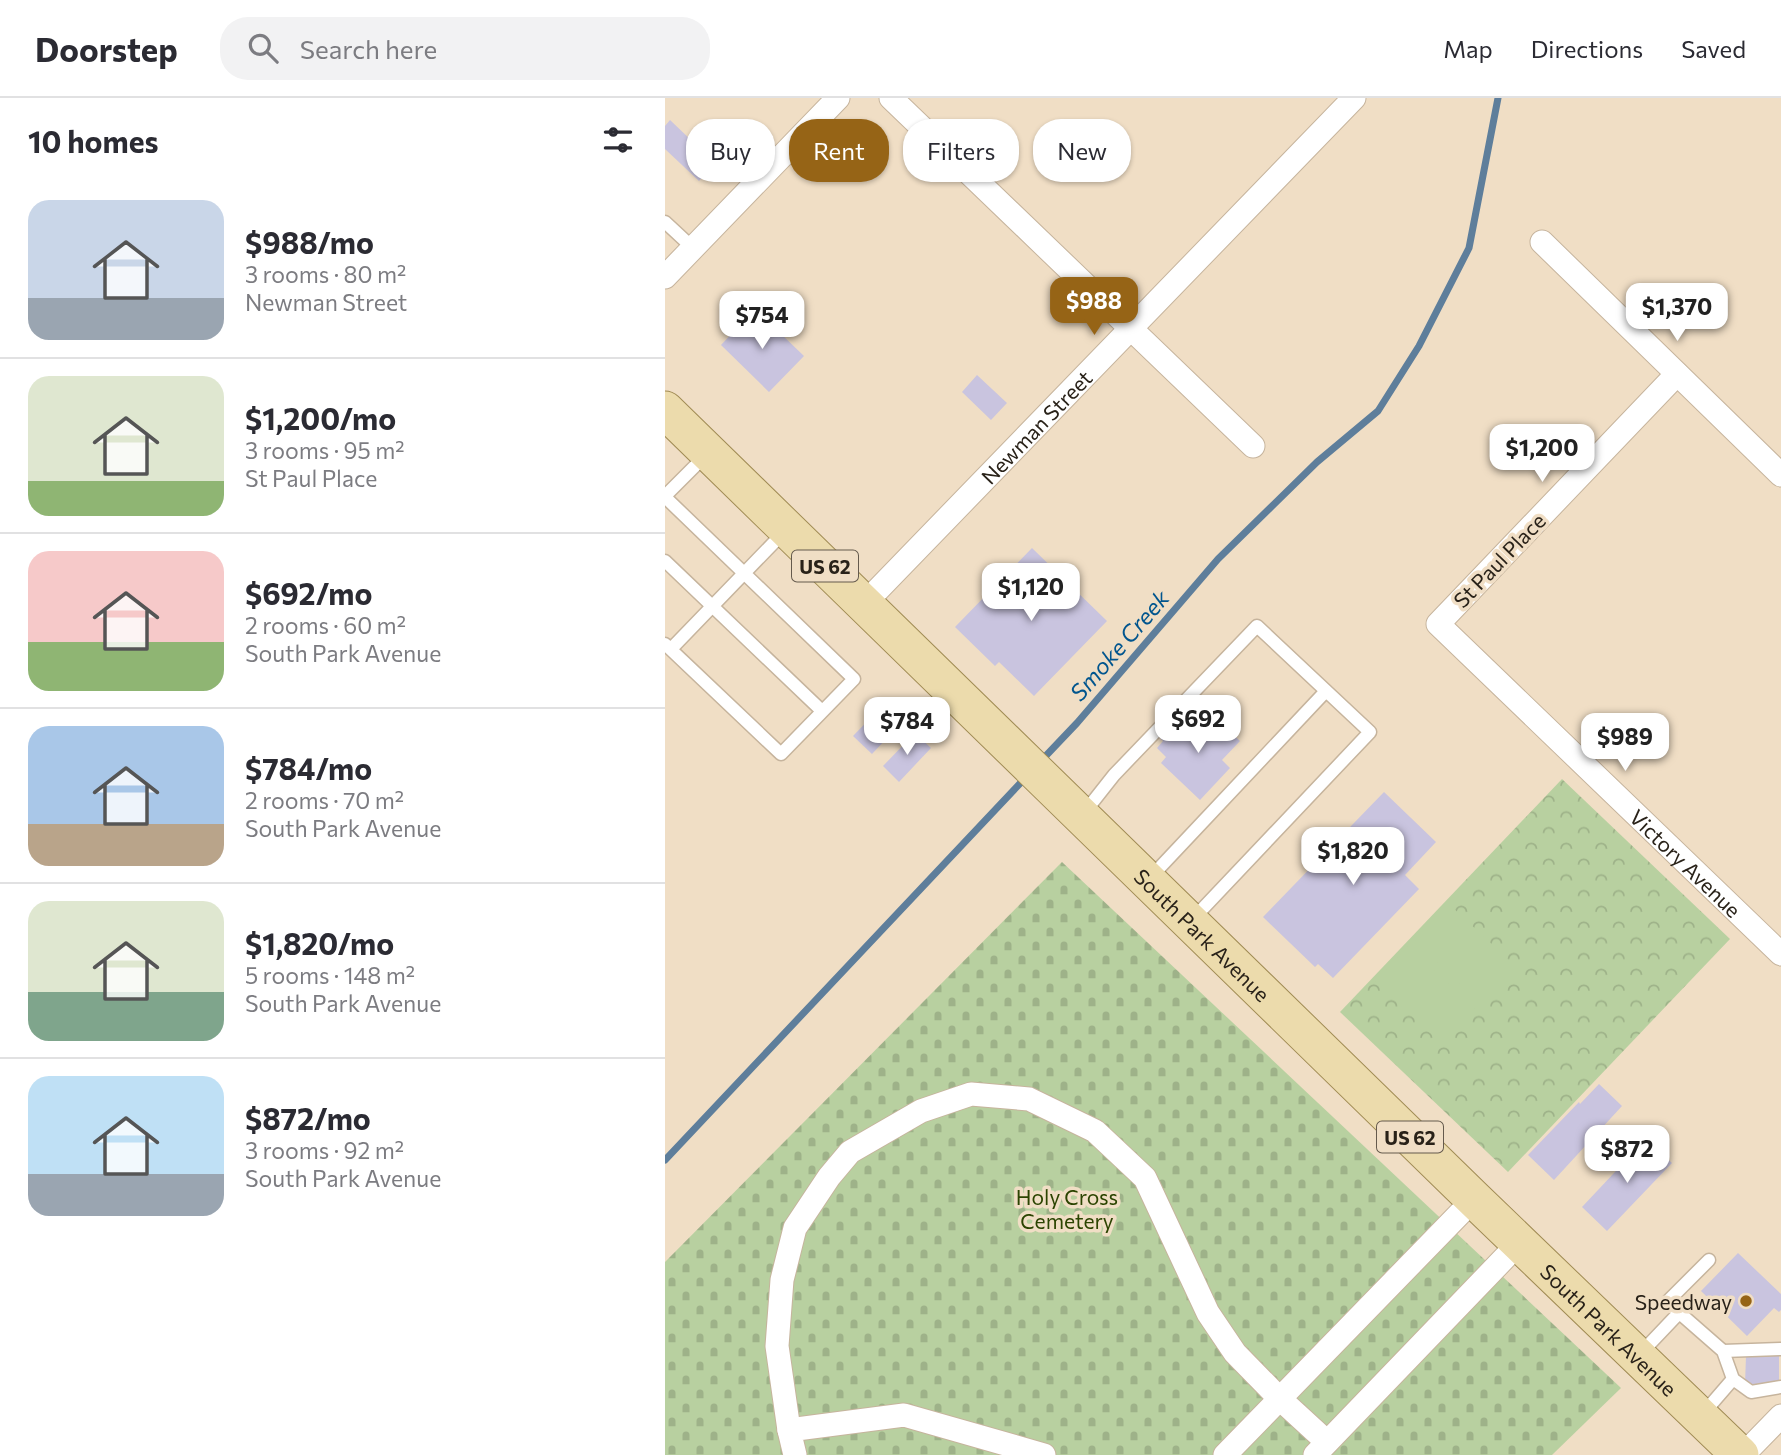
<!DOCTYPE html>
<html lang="en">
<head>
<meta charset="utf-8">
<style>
  body { margin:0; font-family:Commissioner,sans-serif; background:#f2f2f3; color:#2b2b33; height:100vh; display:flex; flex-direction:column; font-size:26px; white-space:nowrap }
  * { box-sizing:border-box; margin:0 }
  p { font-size:23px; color:#7c7c81 }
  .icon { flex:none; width:38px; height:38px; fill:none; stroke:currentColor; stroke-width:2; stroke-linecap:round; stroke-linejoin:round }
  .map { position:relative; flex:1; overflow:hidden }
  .side { display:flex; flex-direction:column; background:#fff; width:665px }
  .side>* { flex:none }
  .guide { position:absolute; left:21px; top:21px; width:665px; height:63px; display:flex; gap:14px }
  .price { position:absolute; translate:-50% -60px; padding:0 16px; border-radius:14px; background:#fff; color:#222; font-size:23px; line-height:46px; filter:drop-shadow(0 2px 4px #0008) }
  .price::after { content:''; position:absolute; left:50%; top:42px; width:21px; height:16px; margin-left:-10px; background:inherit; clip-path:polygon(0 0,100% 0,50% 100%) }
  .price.current { background:#966416; color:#fff }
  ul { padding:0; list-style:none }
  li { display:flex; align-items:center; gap:21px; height:175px; padding:0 28px }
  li+li { border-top:2px solid #e1e1e2 }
  li span { display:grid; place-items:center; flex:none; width:196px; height:140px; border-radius:21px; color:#555 }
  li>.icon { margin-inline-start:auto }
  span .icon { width:84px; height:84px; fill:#fffc; stroke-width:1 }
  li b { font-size:30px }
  h2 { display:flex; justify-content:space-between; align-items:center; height:84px; padding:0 28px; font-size:30px }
  .pill { padding:0 24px; border-radius:28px; background:#fff; box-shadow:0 2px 5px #0004; font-size:24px; line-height:63px }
  .pill.current { background:#966416; color:#fff }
  header { display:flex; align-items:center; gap:42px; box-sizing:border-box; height:98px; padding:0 35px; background:#fff; border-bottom:2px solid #e1e1e2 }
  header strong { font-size:33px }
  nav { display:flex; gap:38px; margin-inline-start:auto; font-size:24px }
  .search { width:490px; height:63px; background:#f2f2f3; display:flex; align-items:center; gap:18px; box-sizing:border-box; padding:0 24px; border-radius:28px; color:#7c7c81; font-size:26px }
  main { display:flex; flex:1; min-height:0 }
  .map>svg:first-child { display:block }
  .cemetery { fill:url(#cemetery-stones) }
  .park { fill:url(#park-crowns) }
  .pitch { fill:#b8d0a0 }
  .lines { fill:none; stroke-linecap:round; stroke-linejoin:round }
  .stream { stroke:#5e7e9b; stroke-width:7 }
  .building { fill:#c9c4df }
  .lane-casing { stroke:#c6b49d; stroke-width:15 }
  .street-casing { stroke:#c6b49d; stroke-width:25 }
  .primary-casing { stroke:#a08b54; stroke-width:39 }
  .lane { stroke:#fff; stroke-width:12 }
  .street { stroke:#fff; stroke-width:23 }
  .primary { stroke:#ecdbac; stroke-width:37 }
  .poi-dot { fill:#966416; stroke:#f0dec5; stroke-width:2.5 }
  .labels { text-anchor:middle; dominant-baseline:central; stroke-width:7; stroke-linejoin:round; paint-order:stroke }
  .shield { fill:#f0dec5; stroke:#655a4d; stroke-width:2 }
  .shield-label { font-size:19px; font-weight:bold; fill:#292219 }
  .street-label { font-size:21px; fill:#292219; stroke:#f0dec5 }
  .park-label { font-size:21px; fill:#2b4401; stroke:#f0dec5 }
  .poi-label { font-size:21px; fill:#292219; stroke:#f0dec5; text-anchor:end }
  .water-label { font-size:23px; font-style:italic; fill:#01558e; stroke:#f0dec5 }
</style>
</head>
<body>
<header>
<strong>Doorstep</strong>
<div class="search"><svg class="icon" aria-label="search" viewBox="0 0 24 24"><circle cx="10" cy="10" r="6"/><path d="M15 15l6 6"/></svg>Search here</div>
<nav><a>Map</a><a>Directions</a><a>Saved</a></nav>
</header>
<main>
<section class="side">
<h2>10 homes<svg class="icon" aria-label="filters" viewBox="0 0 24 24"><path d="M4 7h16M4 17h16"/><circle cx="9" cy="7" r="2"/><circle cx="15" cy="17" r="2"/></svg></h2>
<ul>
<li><span style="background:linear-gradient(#c9d6e8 70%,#9aa5b1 0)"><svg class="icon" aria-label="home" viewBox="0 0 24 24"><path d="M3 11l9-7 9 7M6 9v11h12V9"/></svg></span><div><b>$988/mo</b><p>3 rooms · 80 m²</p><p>Newman Street</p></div></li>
<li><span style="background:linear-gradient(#dfe7d0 75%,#8fb573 0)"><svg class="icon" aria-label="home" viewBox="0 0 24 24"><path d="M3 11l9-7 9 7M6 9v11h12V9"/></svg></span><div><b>$1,200/mo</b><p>3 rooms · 95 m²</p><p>St Paul Place</p></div></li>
<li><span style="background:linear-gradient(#f6c9c9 65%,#8fb573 0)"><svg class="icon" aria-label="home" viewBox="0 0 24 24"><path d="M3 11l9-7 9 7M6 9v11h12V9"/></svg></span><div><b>$692/mo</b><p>2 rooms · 60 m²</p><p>South Park Avenue</p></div></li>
<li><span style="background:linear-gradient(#a9c7e8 70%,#b9a48a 0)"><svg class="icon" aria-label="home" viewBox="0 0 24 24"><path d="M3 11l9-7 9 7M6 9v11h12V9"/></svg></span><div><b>$784/mo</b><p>2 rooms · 70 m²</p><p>South Park Avenue</p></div></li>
<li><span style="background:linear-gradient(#dfe7d0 65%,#7fa58c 0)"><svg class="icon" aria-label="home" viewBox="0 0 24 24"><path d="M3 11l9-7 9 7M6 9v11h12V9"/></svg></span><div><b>$1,820/mo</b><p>5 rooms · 148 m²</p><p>South Park Avenue</p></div></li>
<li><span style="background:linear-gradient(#bfe0f5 70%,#9aa5b1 0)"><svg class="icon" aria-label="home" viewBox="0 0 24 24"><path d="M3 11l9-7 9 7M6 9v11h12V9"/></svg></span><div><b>$872/mo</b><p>3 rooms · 92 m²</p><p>South Park Avenue</p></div></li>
</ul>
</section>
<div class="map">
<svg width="1116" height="1357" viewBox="0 0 1116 1357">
  <defs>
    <pattern id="cemetery-stones" width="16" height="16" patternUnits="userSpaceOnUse" patternTransform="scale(1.75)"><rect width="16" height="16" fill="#b8d0a0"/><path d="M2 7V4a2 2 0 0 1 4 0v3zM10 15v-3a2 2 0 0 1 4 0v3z" fill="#9eb289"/></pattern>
    <pattern id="park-crowns" width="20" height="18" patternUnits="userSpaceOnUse" patternTransform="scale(1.75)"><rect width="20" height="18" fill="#b8d0a0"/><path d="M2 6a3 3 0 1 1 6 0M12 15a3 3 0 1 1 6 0" fill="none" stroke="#9eb289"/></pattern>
  </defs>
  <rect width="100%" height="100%" fill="#f0dec5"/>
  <path class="cemetery" d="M397,764l559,526 -69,67h-887v-193z"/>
  <path class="park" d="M897,681l168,160 -222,233 -168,-160z"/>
  <path class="pitch" d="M785,807l66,62 -35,37 -66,-63z
    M743,848l67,62 -33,36 -67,-62z"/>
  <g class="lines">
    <path class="stream" d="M375,664l37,-39 141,-164 99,-97 61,-51 41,-65 50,-98 29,-150
      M0,1062l362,-384"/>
  </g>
  <path class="building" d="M5,22l45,43 -16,18 -34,-32v-23z
    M90,211l49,47 -35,36 -48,-47z
    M312,277l30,28 -16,17 -29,-28z
    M367,450l75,73 -73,75 -35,-34 -4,4 -40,-39z
    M221,604l19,17 -33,35 -19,-18z
    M547,617l28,26 -18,19 8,8 -30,32 -39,-37 5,-6 -9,-9 6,-7 -4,-4 4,-5 4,4 12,-12 12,13z
    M250,635l16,15 -32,34 -16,-16z
    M719,694l52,50 -31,33 14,14 -86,89 -15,-14 -3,3 -52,-50z
    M934,986l23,22 -68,74 -26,-25 51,-53 1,2z
    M981,1041l26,24 -65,68 -25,-24z
    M1073,1155l43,41v16l-2,2 -5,-4 -27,28 -46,-45z
    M1081,1258h33v28h-34z"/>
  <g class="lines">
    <defs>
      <path id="lane" d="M0,124l28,26
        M0,398l42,-42
        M0,399l189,182 -73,75 -116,-110
        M0,463l157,150
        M6,551l114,-118
        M419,715l30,-38 143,-149 113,106 -178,188
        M484,781l177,-188
        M1044,1162l-42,42 56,49 58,-2
        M1058,1253l10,28 18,13 30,-5
        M975,1256l38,-40
        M1036,1318l32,-37"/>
      <g id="street">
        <path d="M226,0l362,348"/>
        <path d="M877,144l239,233"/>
        <path d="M0,179l173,-179"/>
        <path id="s1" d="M1012,276l-239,250 343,330"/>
        <path id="s2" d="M199,506l490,-506"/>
        <path d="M124,1332l-12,-84 5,-66 13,-52 34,-51 21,-25 71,-41 50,-17 58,5 66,32 50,47 63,135 27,40 44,45 48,44"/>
        <path d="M130,1357l-6,-25 115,-15 140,40"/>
        <path d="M560,1357l249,-256"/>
        <path d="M650,1357l204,-212"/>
        <path d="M1078,1357l38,-39"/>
      </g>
      <g id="primary">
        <path id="s3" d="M0,312l809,789 266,256"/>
      </g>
    </defs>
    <use href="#lane" class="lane-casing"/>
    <use href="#street" class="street-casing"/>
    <use href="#primary" class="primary-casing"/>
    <use href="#lane" class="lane"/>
    <use href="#street" class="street"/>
    <use href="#primary" class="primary"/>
  </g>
  <circle class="poi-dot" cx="1081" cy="1203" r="7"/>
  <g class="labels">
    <g class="shield">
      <rect x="127" y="452.5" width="66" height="31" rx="5"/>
      <rect x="712" y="1023.5" width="66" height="31" rx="5"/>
    </g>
    <g class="shield-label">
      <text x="160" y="468">US 62</text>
      <text x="745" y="1039">US 62</text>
    </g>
    <g class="street-label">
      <text stroke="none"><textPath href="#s2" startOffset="247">Newman Street</textPath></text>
      <text transform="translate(834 462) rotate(-46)">St Paul Place</text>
      <text stroke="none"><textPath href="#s1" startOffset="690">Victory Avenue</textPath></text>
      <text stroke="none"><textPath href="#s3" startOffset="751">South Park Avenue</textPath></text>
      <text stroke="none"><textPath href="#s3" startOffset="1318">South Park Avenue</textPath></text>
    </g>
    <g class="park-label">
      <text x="402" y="1098">Holy Cross<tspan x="402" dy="24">Cemetery</tspan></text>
    </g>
    <g class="poi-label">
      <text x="1067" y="1203">Speedway</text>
    </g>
    <g class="water-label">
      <text transform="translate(454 547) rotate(-49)">Smoke Creek</text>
    </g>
  </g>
</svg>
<b class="price current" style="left:429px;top:239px">$988</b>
<b class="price" style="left:1012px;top:245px">$1,370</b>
<b class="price" style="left:97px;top:253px">$754</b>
<b class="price" style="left:877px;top:386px">$1,200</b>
<b class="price" style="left:366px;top:525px">$1,120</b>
<b class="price" style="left:533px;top:657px">$692</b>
<b class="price" style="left:242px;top:659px">$784</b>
<b class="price" style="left:960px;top:675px">$989</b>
<b class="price" style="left:688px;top:789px">$1,820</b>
<b class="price" style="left:962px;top:1087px">$872</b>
<div class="guide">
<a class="pill">Buy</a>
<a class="pill current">Rent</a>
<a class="pill">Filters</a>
<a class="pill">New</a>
</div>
</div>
</main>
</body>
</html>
